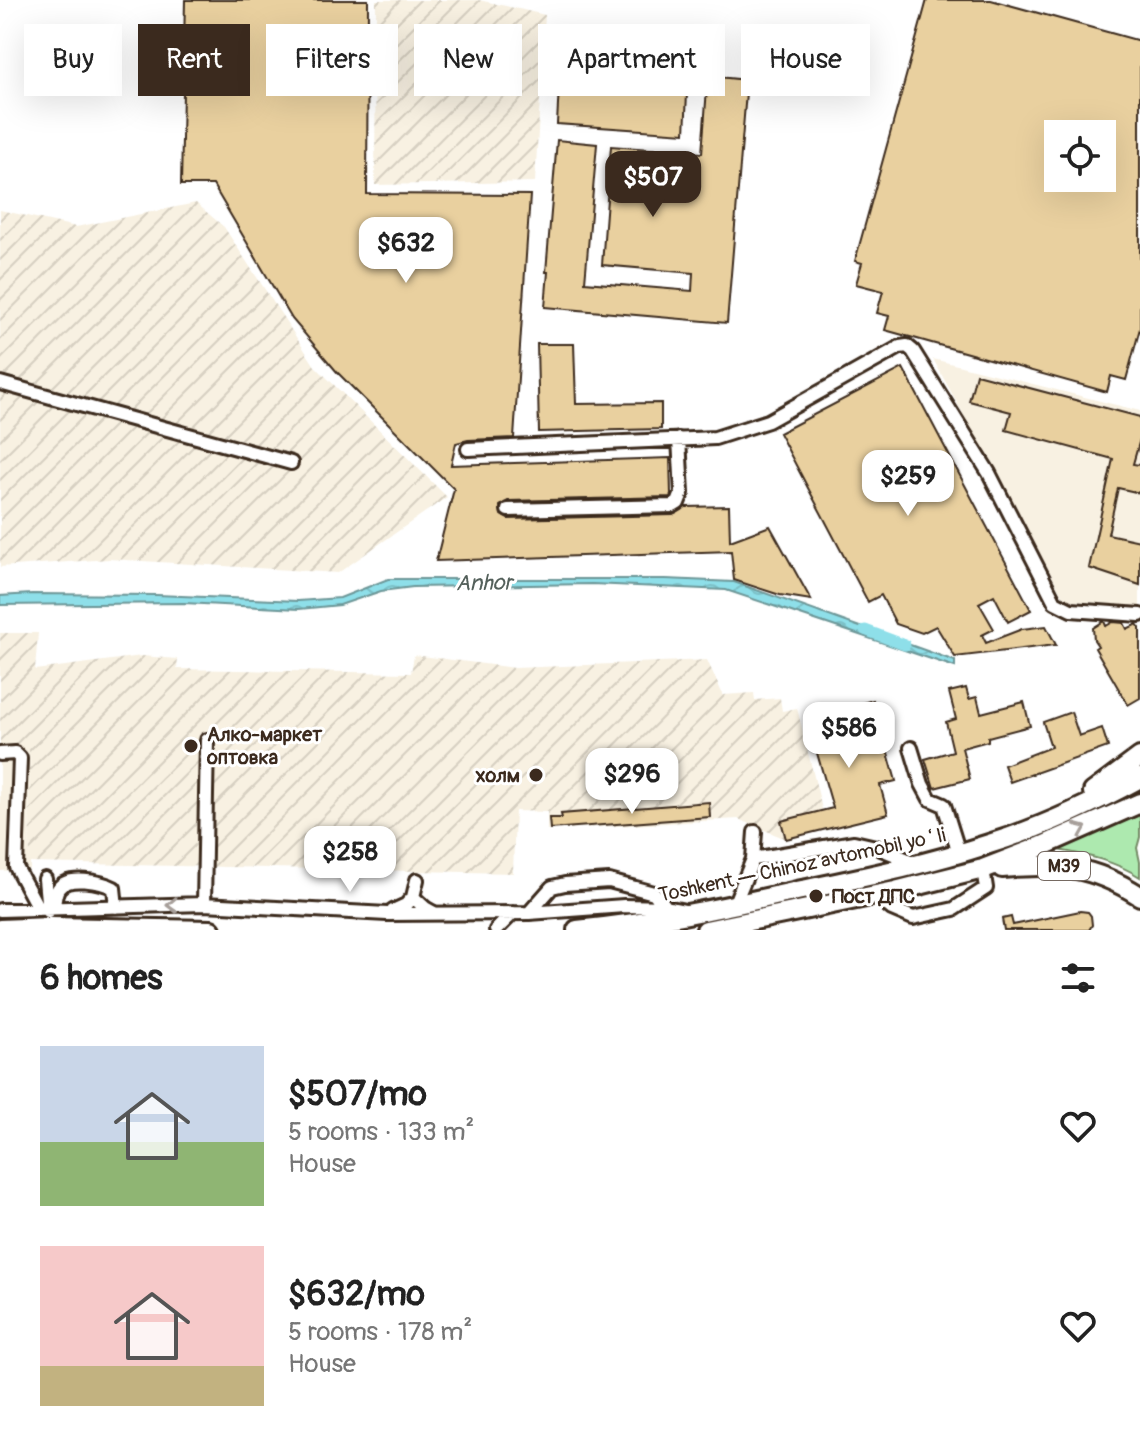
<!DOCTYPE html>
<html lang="en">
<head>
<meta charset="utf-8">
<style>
  body { margin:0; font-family:Pangolin,sans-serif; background:#f2f2f2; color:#222; height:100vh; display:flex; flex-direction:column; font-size:30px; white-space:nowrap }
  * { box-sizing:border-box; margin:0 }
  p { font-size:26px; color:#767676 }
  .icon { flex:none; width:44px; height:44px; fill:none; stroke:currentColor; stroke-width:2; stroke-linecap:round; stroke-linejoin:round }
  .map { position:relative; height:930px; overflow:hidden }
  .drawer { display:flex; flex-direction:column; background:#fff; flex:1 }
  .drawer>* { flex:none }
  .hud { position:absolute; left:24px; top:24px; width:1092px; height:72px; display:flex; gap:16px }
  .fabs { position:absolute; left:1044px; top:120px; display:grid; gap:16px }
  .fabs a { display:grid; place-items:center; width:72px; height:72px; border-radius:0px; background:#fff; box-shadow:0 8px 32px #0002; font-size:40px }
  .price { position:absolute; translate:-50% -68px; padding:0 18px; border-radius:16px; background:#fff; color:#222; font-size:26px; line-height:52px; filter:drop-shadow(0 2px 4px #0008) }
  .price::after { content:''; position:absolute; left:50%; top:48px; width:24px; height:18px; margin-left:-12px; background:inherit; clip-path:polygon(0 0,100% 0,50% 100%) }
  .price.on { background:#3b2a1e; color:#fff }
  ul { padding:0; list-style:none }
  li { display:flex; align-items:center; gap:24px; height:200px; padding:0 40px }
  li span { display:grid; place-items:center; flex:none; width:224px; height:160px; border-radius:0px; color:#555 }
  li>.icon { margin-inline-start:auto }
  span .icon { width:96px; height:96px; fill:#fffc; stroke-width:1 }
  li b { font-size:34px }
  h2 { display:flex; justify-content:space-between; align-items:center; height:96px; padding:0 40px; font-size:34px }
  .tag { padding:0 28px; border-radius:0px; background:#fff; box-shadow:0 8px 32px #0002; font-size:28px; line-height:72px }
  .tag.on { background:#3b2a1e; color:#fff }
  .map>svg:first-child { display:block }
  .built { fill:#f8f1e2 }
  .industrial { fill:url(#industrial-furrows) }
  .green { fill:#ade9af; stroke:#748a66; stroke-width:2 }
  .water { fill:url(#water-waves); stroke:#6d9798; stroke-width:2 }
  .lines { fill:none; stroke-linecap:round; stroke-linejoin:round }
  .canal { stroke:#8edfe9; stroke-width:11 }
  .building { fill:#e9d09f; stroke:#3b2a1e; stroke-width:2; fill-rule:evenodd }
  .minor-casing { stroke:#3b2a1e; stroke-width:18 }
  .highway-casing { stroke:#3b2a1e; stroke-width:24 }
  .minor { stroke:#fff; stroke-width:12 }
  .highway { stroke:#fff; stroke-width:18 }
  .oneway { stroke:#a79f9a }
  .poi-dot { fill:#3b2a1e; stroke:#fff; stroke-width:3 }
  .labels { text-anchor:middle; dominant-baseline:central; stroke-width:6; stroke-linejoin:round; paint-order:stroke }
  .shield { fill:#fff; stroke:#766a62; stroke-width:2 }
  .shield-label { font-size:18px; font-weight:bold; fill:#3b2a1e }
  .poi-label { font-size:20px; font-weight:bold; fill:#3b2a1e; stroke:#fff; text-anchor:start }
  .street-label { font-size:20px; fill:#3b2a1e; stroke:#fff }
  .water-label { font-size:22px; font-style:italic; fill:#54605b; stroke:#fff }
</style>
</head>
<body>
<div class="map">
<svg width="1140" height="930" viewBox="0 0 1140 930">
  <defs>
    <pattern id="industrial-furrows" width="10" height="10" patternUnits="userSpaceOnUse" patternTransform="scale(2)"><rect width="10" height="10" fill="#f8f1e2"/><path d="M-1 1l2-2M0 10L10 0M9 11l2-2" fill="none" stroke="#d6cfc1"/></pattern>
    <pattern id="water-waves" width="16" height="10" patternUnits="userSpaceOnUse" patternTransform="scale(2)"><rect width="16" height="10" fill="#8edfe9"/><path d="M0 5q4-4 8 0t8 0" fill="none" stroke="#7bc0c7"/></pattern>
  </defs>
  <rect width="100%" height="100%" fill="#fff"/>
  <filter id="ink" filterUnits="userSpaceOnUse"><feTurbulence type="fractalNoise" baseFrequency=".0125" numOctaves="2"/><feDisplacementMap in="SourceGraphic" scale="16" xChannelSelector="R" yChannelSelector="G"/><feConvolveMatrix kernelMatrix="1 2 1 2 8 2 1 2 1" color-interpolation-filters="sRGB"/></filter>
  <g filter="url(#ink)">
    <path class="built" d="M933,359l207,52v196l-75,-7z
      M0,746h29l1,123 -30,2z"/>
    <path class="industrial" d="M376,0h103l66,15 -10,167 -160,3z
      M196,203l28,24 91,139 132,131 -109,76 -229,-14 -109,8v-357l76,17z
      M0,633h38l-3,37 107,-14 36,3 -1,10 234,4 3,-18 101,13 192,-8 16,35 31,-2 1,7 25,-2 2,13 15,-3 30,121 -41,10 -48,-20 -191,11v-18l-32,-1 -2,62 -483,-10 -1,-117h-29z"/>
    <path class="green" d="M1140,814v23l-3,11 3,14v15c-25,-16 -53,-22 -82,-27z"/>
    <path class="water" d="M388,579h278l68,3 221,79v6l-229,-77 -134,-6 -179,3 -32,4 -41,14 -41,4 -115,-6 -184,2v-9l32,-2 125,1 141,6 42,-3z"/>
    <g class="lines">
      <path class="canal" d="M865,630l40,15"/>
    </g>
    <path class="building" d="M185,0h183l-1,194 163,1 -16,243 -46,2 -12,3 -5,22 219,-7 1,37 -1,2 -162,4 -8,5 1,9 7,4 165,-4 13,-8 43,-1 1,35 40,-15 41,74 -31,-5 -46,-15 -3,-29 -295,10 18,-72 -117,-117 -45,-53 -79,-134h-32z
      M927,0h64l149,41v287l-14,52 -15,-4 -4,16 -222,-62 4,-14 -12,-3 6,-22 -27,-7 6,-21 -7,-2zM1058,134h44v44h-44z
      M566,41l65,5 -1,24 58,4 -3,59 -128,-9 3,-58h4z
      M708,76l39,4 -20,243 -182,-16 3,-35h-2l11,-132 40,4 -12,138 107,9 1,-18 -91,-8 9,-119 91,7z
      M537,344h37l2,60 85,-1v26l-122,3z
      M903,368l128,242 -23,12 -14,-27 -15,8 15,26 -12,6 4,8 36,-14 24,-3 10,19 -101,12 -19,-31 -14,7 -26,-9 -15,-29 -13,7 -89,-169z
      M976,374l164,43v22l-7,25 7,1v28l-22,-5 -10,46 32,7v44l-51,-17 24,-109 -107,-29 5,-18 -42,-11z
      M1104,621l2,5 7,-4 11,1 3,6 10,-5 3,4v70l-12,7 -33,-57 3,-2 -4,-6 -1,-12z
      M966,688l3,11 8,-2 4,16 43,-11 6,24 -42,11v4l-26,7 8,31 -36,9 -9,-29 28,-8 -7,-29 10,-3 -7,-27z
      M873,700l23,81 -16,4 8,29 -102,25 -5,-18 52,-13 -23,-79 21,-6 -3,-10z
      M1071,712l8,24 23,-8 6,19 -98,35 -6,-17 47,-18 -8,-25z
      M709,802l1,15 -160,12 -1,-11h13l-1,-4z
      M1080,911l8,1 3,4 1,9 -3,5h-85l-2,-11 9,-2 2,8z"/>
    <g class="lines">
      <defs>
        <path id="minor" d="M0,383l291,80
          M468,449l247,-11 53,-17 132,-74 7,-1 6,5 76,122 66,129 16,8 69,5
          M508,510l165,-4 5,-3 4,-10 -3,-54
          M911,748l11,36 8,15 14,6 15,48
          M0,754l15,-1 5,5 -4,109 22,41
          M753,859l2,-27
          M45,879l3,32
          M875,895l17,14 21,9 41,-9 32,-21 -3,-19
          M413,897l4,-17
          M204,904l3,-164
          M734,905l19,-46 101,-17 22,5 42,17
          M53,908c2,-5 2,-14 5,-19 9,-15 44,-7 56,-1l2,19
          M0,910l204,-6 183,10 142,-1 95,-7 42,1 19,4
          M393,911l13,-6 7,-8 12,11 9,5
          M529,913l23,-26 13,-3 44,-3 45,12 12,14
          M496,930l17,-17"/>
        <path id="highway" d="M1093,792l47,-35
          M1002,868c54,-5 90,-3 138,28
          M0,929l50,-2 161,3
          M577,930c73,-7 144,-22 216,-38 66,-14 132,-27 196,-48 52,-16 103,-40 151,-66
          M706,930l189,-39 88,-22 57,-22 100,-44"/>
      </defs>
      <use href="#minor" class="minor-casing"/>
      <use href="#highway" class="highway-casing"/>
      <use href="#minor" class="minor"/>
      <use href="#highway" class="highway"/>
    </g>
    <defs><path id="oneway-chevron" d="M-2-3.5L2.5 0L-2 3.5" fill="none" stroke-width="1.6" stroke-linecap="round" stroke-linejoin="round" transform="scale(2)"/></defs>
    <g class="oneway">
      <use href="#oneway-chevron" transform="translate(1081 829) rotate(-23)"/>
      <use href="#oneway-chevron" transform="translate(172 905) rotate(178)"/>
    </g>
  </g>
  <g class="poi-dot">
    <circle cx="191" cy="746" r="8"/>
    <circle cx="536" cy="775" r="8"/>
    <circle cx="816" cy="896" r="8"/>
  </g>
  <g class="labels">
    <rect class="shield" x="1038" y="852" width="52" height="28" rx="6"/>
    <g class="shield-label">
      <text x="1064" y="866">M39</text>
    </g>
    <g class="poi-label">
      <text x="207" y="734">Алко-маркет<tspan x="207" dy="23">оптовка</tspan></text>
      <text x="520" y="775" text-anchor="end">холм</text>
      <text x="832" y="896">Пост ДПС</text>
    </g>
    <g class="street-label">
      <text transform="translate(802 865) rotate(-12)">Toshkent — Chinoz avtomobil yoʻli</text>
    </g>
    <g class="water-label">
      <text transform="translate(484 583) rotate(-1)">Anhor</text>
    </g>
  </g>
</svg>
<div class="fabs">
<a><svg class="icon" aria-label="locate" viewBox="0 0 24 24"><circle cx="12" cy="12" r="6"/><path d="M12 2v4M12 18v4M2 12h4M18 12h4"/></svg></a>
</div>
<b class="price on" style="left:653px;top:219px">$507</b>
<b class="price" style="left:406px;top:285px">$632</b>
<b class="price" style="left:908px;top:518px">$259</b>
<b class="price" style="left:849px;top:770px">$586</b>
<b class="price" style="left:632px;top:816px">$296</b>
<b class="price" style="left:350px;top:894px">$258</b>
<div class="hud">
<a class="tag">Buy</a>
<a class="tag on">Rent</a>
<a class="tag">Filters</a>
<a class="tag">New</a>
<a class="tag">Apartment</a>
<a class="tag">House</a>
</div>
</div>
<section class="drawer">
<h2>6 homes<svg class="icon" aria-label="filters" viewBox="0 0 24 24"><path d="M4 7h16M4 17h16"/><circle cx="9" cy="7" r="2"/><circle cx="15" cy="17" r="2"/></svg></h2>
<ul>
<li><span style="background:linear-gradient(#c9d6e8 60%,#8fb573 0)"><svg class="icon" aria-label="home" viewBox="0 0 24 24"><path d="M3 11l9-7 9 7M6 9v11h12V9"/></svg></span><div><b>$507/mo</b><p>5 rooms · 133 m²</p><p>House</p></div><svg class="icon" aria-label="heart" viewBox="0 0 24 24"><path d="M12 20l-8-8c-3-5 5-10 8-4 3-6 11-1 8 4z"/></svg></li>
<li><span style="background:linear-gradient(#f6c9c9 75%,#c2b280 0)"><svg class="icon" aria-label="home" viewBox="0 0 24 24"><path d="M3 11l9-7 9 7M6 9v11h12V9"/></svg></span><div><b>$632/mo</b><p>5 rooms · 178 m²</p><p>House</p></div><svg class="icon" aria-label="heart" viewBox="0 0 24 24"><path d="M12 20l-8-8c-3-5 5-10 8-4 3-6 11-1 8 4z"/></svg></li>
</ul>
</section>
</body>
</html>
